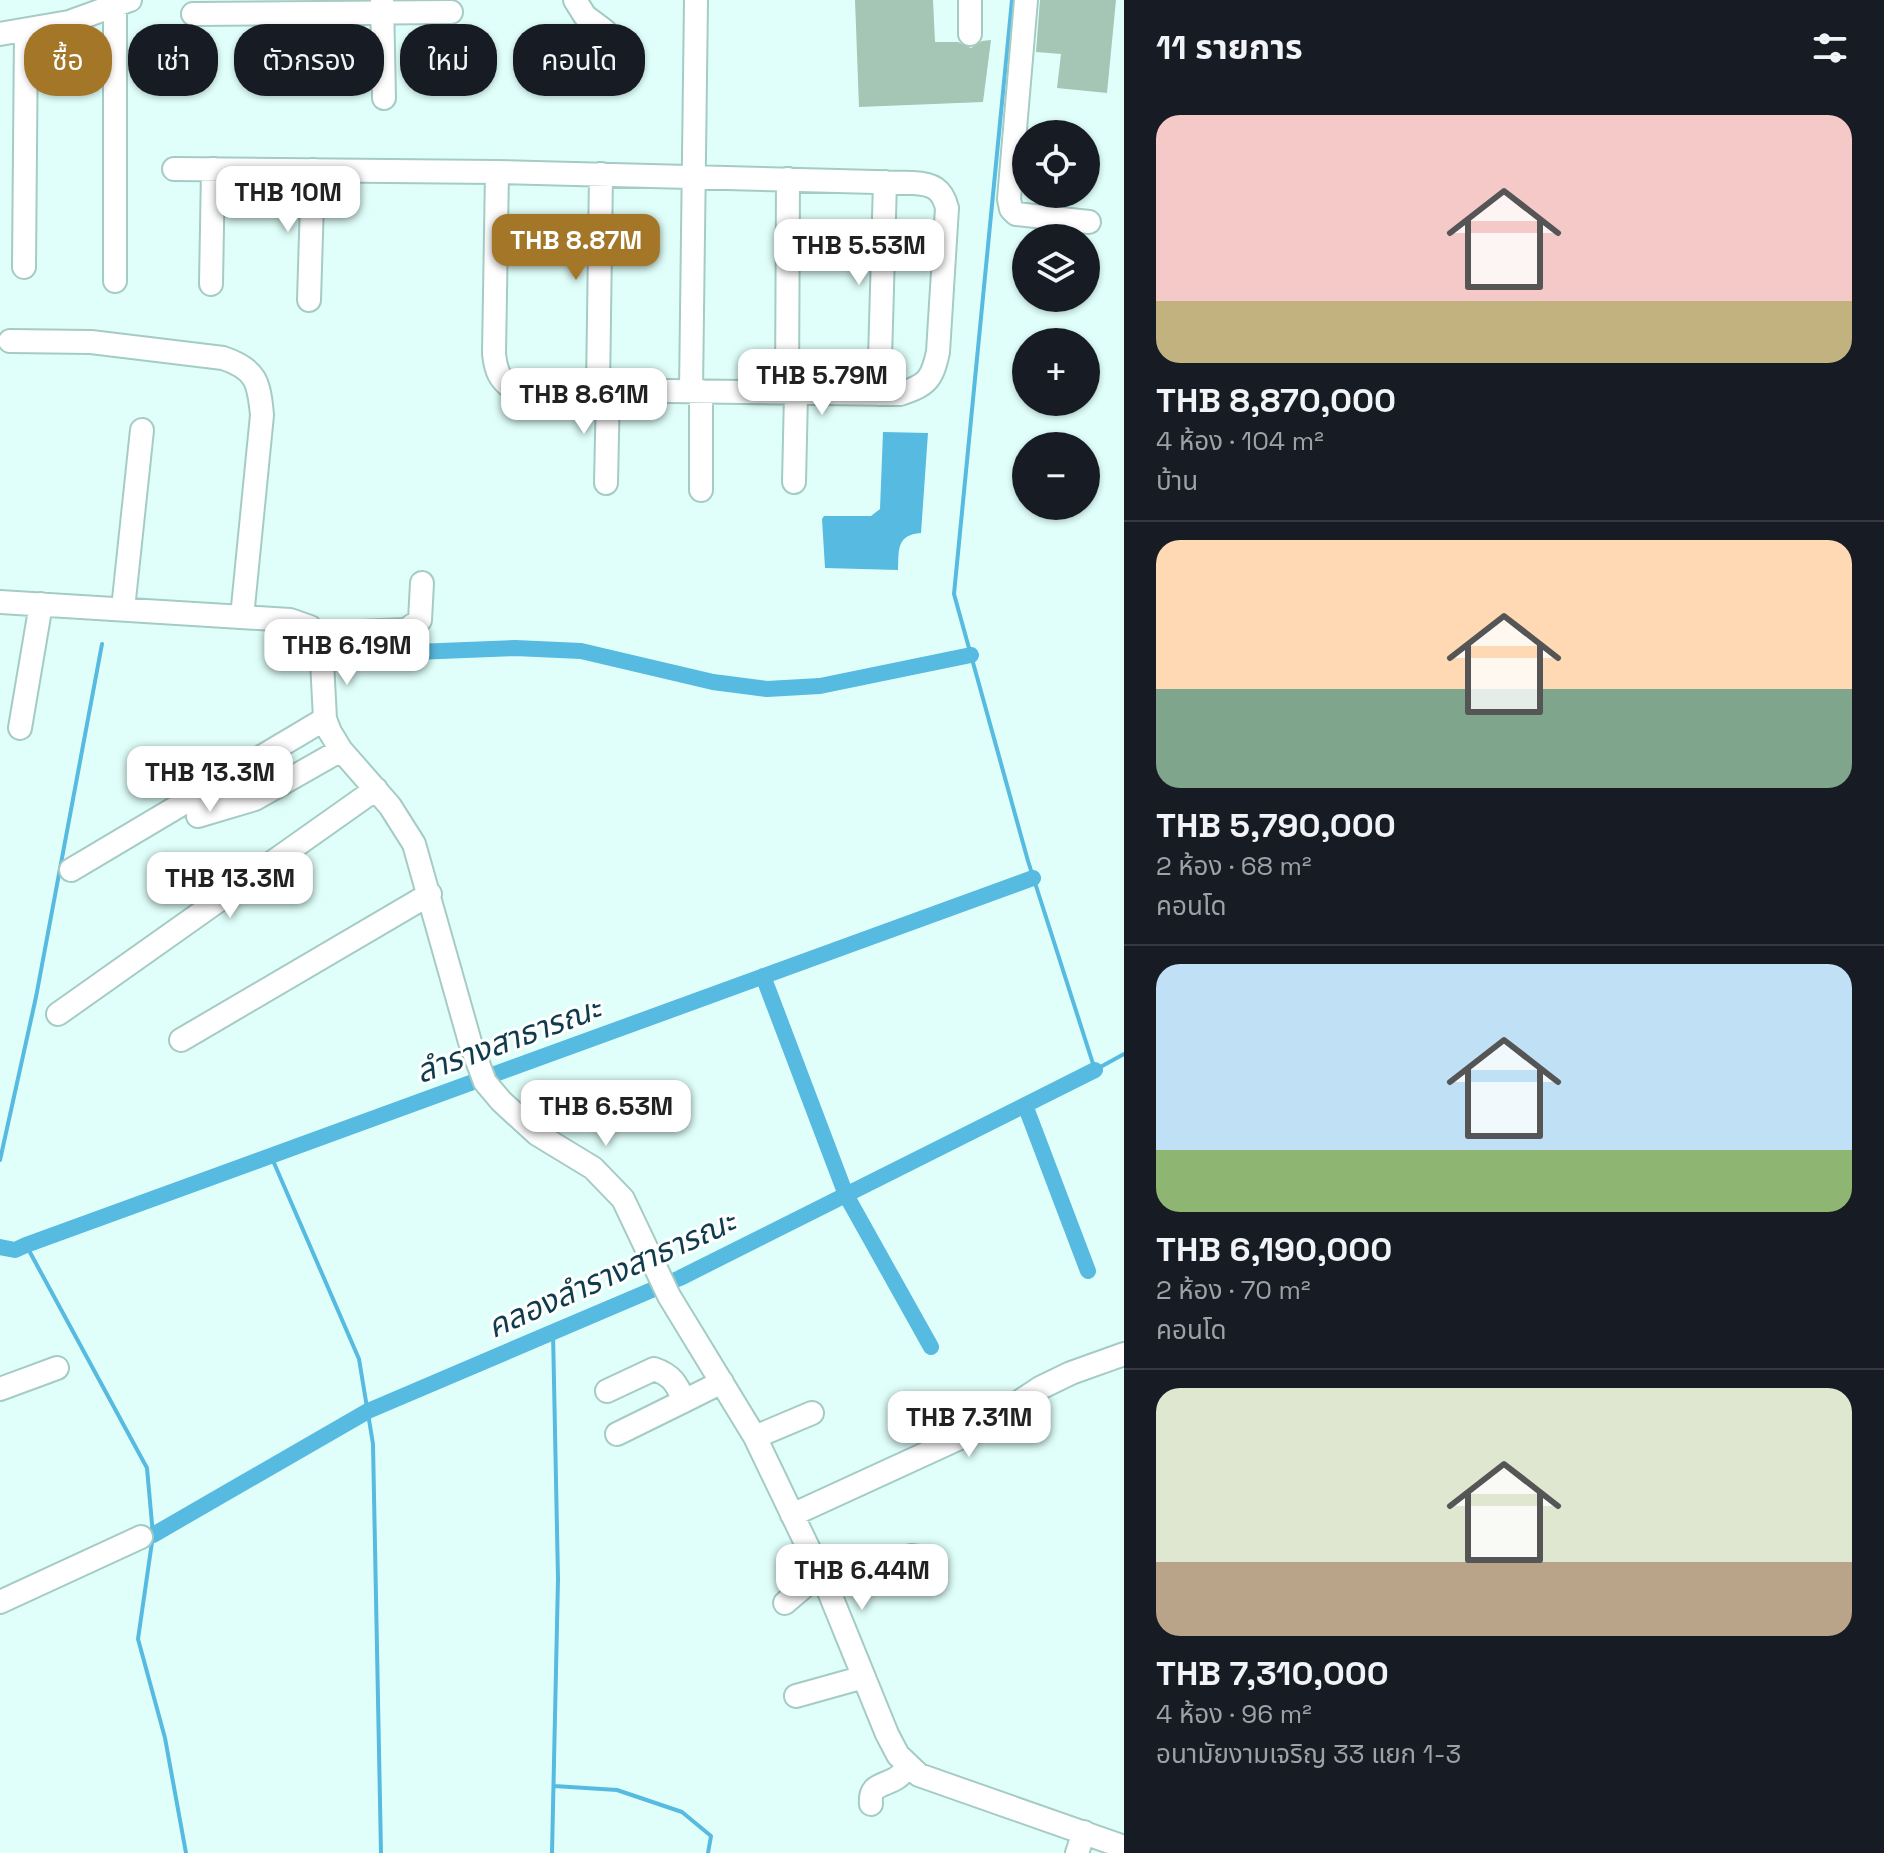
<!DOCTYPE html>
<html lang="th">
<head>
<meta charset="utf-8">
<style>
  body { margin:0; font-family:"Space Grotesk","Noto Sans Thai",sans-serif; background:#242831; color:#f1f3f6; height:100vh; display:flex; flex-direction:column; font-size:30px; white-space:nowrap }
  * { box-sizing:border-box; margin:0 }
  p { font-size:26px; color:#9ea1a6 }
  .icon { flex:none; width:44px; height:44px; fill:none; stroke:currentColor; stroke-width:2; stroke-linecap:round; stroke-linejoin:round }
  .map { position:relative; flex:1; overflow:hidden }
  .drawer { display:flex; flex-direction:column; background:#171b24; width:760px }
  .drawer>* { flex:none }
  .banner { position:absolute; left:24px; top:24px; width:760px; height:72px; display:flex; gap:16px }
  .buttons { position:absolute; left:1012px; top:120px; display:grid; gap:16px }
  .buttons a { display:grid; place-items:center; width:88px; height:88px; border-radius:50%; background:#171b24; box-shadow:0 2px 6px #0004; font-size:40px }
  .price { position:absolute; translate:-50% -68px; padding:0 18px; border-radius:16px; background:#fff; color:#222; font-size:26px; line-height:52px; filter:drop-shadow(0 2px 4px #0008) }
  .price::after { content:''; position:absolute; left:50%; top:48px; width:24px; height:18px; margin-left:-12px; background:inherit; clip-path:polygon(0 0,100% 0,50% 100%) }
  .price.active { background:#a37628; color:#fff }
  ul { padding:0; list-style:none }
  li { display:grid; align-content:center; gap:16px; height:424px; padding:0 32px }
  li+li { border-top:2px solid #363941 }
  li span { display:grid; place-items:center; height:248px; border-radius:24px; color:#555 }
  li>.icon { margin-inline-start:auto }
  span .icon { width:144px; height:144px; fill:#fffc; stroke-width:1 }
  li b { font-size:34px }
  h2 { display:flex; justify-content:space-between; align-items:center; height:96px; padding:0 32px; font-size:34px }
  .pill { padding:0 28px; border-radius:32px; background:#171b24; box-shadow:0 2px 6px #0004; font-size:28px; line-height:72px }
  .pill.active { background:#a37628; color:#fff }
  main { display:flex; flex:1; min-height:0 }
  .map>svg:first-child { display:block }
  .water { fill:#57bae1 }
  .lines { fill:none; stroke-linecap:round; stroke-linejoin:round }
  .stream { stroke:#57bae1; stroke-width:4 }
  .canal { stroke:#57bae1; stroke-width:16 }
  .building { fill:#a5c5b5 }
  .minor-casing { stroke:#a5cbc5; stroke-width:26 }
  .minor { stroke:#fff; stroke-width:22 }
  .labels { text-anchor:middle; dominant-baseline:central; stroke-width:6; stroke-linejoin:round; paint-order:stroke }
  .water-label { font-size:32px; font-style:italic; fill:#0f3c4c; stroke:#fff }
</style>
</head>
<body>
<main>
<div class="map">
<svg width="1124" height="1853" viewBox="0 0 1124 1853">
  <rect width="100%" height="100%" fill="#e0fffa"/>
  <path class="water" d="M883,432l45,1 -7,100c-25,2 -22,17 -23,37l-73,-2 -3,-49 2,-3h47l9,-7z"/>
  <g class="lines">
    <path class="stream" d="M1012,0l-58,594 74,267 67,209 29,-16
      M271,1156l88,203 14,85 8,409
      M0,1160l36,-163 66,-353
      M26,1245l121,223 6,67 -15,104 27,99 21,115
      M554,1786l63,4 65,22 29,24 -3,17
      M552,1853l6,-274 -5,-247"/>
    <path class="canal" d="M340,655l175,-7 66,3 132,31 54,7 53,-3 151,-31
      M763,976l83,219 85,152
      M1025,1105l63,166
      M0,1247l15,3 11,-5 1007,-367
      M153,1535l215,-124 312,-133 415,-208"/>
  </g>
  <path class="building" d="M855,0h78l2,42h23l13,6 11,-7 9,-1 -8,62 -124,5z
    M1040,0h76l-9,93 -50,-5 4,-34 -25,-2z"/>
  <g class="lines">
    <defs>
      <path id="minor" d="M575,0l10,16 20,15
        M970,0v34
        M1026,0l-17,199 2,10 5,5 73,8
        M382,1l2,97
        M193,14l258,-2
        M0,34l69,-12 61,-22
        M174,169l323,3
        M497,172l416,11c19,1 29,5 34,25l-9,144c-6,28 -11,33 -38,42l-387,-5c-14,-10 -17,-18 -19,-35z
        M24,267l2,-237
        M115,281v-274
        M211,284l2,-115
        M309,300l4,-130
        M10,341l81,1 132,16c33,11 36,24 39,57l-20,202
        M598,390l3,-216
        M691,391l5,-391
        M787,393l1,-214
        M879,394l6,-212
        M794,482l2,-88
        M606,483l2,-93
        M701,490v-99
        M0,602l290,18 20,7 11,15 4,77 5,13 11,18 49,56 24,38 56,198 15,40 16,19 36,33 56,34 30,31 46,97 86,141 73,152 59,145 11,21 21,20 205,72
        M123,609l19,-179
        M317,634l89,-4 14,-10 2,-37
        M20,728l21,-124
        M198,816l57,-17 86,-49
        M71,870l254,-151
        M58,1014l318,-225
        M181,1040l249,-146
        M0,1389l57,-21
        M607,1391l47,-22c18,6 23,15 30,32l38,-19
        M617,1434l67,-33
        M755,1437l57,-24
        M792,1515l183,-84 65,-43 31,-15 53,-19
        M828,1589l83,-33 8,1 11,19
        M0,1602l141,-65
        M785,1603l35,-30
        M796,1696l68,-19
        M871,1804c-2,-21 13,-17 27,-27 1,0 9,-10 10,-10
        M1077,1853l7,-21"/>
    </defs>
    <use href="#minor" class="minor-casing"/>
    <use href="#minor" class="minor"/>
  </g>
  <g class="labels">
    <g class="water-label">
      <text transform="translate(508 1040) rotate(-20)">ลำรางสาธารณะ</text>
      <text transform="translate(611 1274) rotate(-24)">คลองลำรางสาธารณะ</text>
    </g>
  </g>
</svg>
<div class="buttons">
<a><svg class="icon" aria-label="locate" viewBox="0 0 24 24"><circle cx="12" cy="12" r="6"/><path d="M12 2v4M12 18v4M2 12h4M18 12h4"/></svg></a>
<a><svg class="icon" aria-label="layers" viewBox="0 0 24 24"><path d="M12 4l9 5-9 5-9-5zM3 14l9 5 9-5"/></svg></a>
<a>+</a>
<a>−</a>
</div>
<b class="price" style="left:288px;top:234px">THB 10M</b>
<b class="price active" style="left:576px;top:282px">THB 8.87M</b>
<b class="price" style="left:859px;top:287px">THB 5.53M</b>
<b class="price" style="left:822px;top:417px">THB 5.79M</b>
<b class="price" style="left:584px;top:436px">THB 8.61M</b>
<b class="price" style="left:347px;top:687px">THB 6.19M</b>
<b class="price" style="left:210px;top:814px">THB 13.3M</b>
<b class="price" style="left:230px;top:920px">THB 13.3M</b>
<b class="price" style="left:606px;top:1148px">THB 6.53M</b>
<b class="price" style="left:969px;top:1459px">THB 7.31M</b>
<b class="price" style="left:862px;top:1612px">THB 6.44M</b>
<div class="banner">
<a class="pill active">ซื้อ</a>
<a class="pill">เช่า</a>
<a class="pill">ตัวกรอง</a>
<a class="pill">ใหม่</a>
<a class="pill">คอนโด</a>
</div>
</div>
<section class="drawer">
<h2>11 รายการ<svg class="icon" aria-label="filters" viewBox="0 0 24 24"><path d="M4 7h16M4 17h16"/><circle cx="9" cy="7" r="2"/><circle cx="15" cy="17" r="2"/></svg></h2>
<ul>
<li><span style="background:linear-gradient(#f6c9c9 75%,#c2b280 0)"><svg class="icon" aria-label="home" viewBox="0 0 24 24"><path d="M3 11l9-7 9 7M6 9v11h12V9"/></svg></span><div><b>THB 8,870,000</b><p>4 ห้อง · 104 m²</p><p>บ้าน</p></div></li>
<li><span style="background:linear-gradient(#ffd9b3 60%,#7fa58c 0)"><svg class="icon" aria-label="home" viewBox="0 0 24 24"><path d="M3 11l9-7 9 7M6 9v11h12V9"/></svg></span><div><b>THB 5,790,000</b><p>2 ห้อง · 68 m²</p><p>คอนโด</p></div></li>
<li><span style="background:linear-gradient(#bfe0f5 75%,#8fb573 0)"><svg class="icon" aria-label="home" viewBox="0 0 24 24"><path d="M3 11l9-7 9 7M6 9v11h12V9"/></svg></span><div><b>THB 6,190,000</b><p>2 ห้อง · 70 m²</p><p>คอนโด</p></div></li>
<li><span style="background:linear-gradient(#dfe7d0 70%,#b9a48a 0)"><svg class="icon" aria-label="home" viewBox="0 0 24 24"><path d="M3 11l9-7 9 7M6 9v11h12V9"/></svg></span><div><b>THB 7,310,000</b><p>4 ห้อง · 96 m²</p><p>อนามัยงามเจริญ 33 แยก 1-3</p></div></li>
</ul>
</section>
</main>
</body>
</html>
